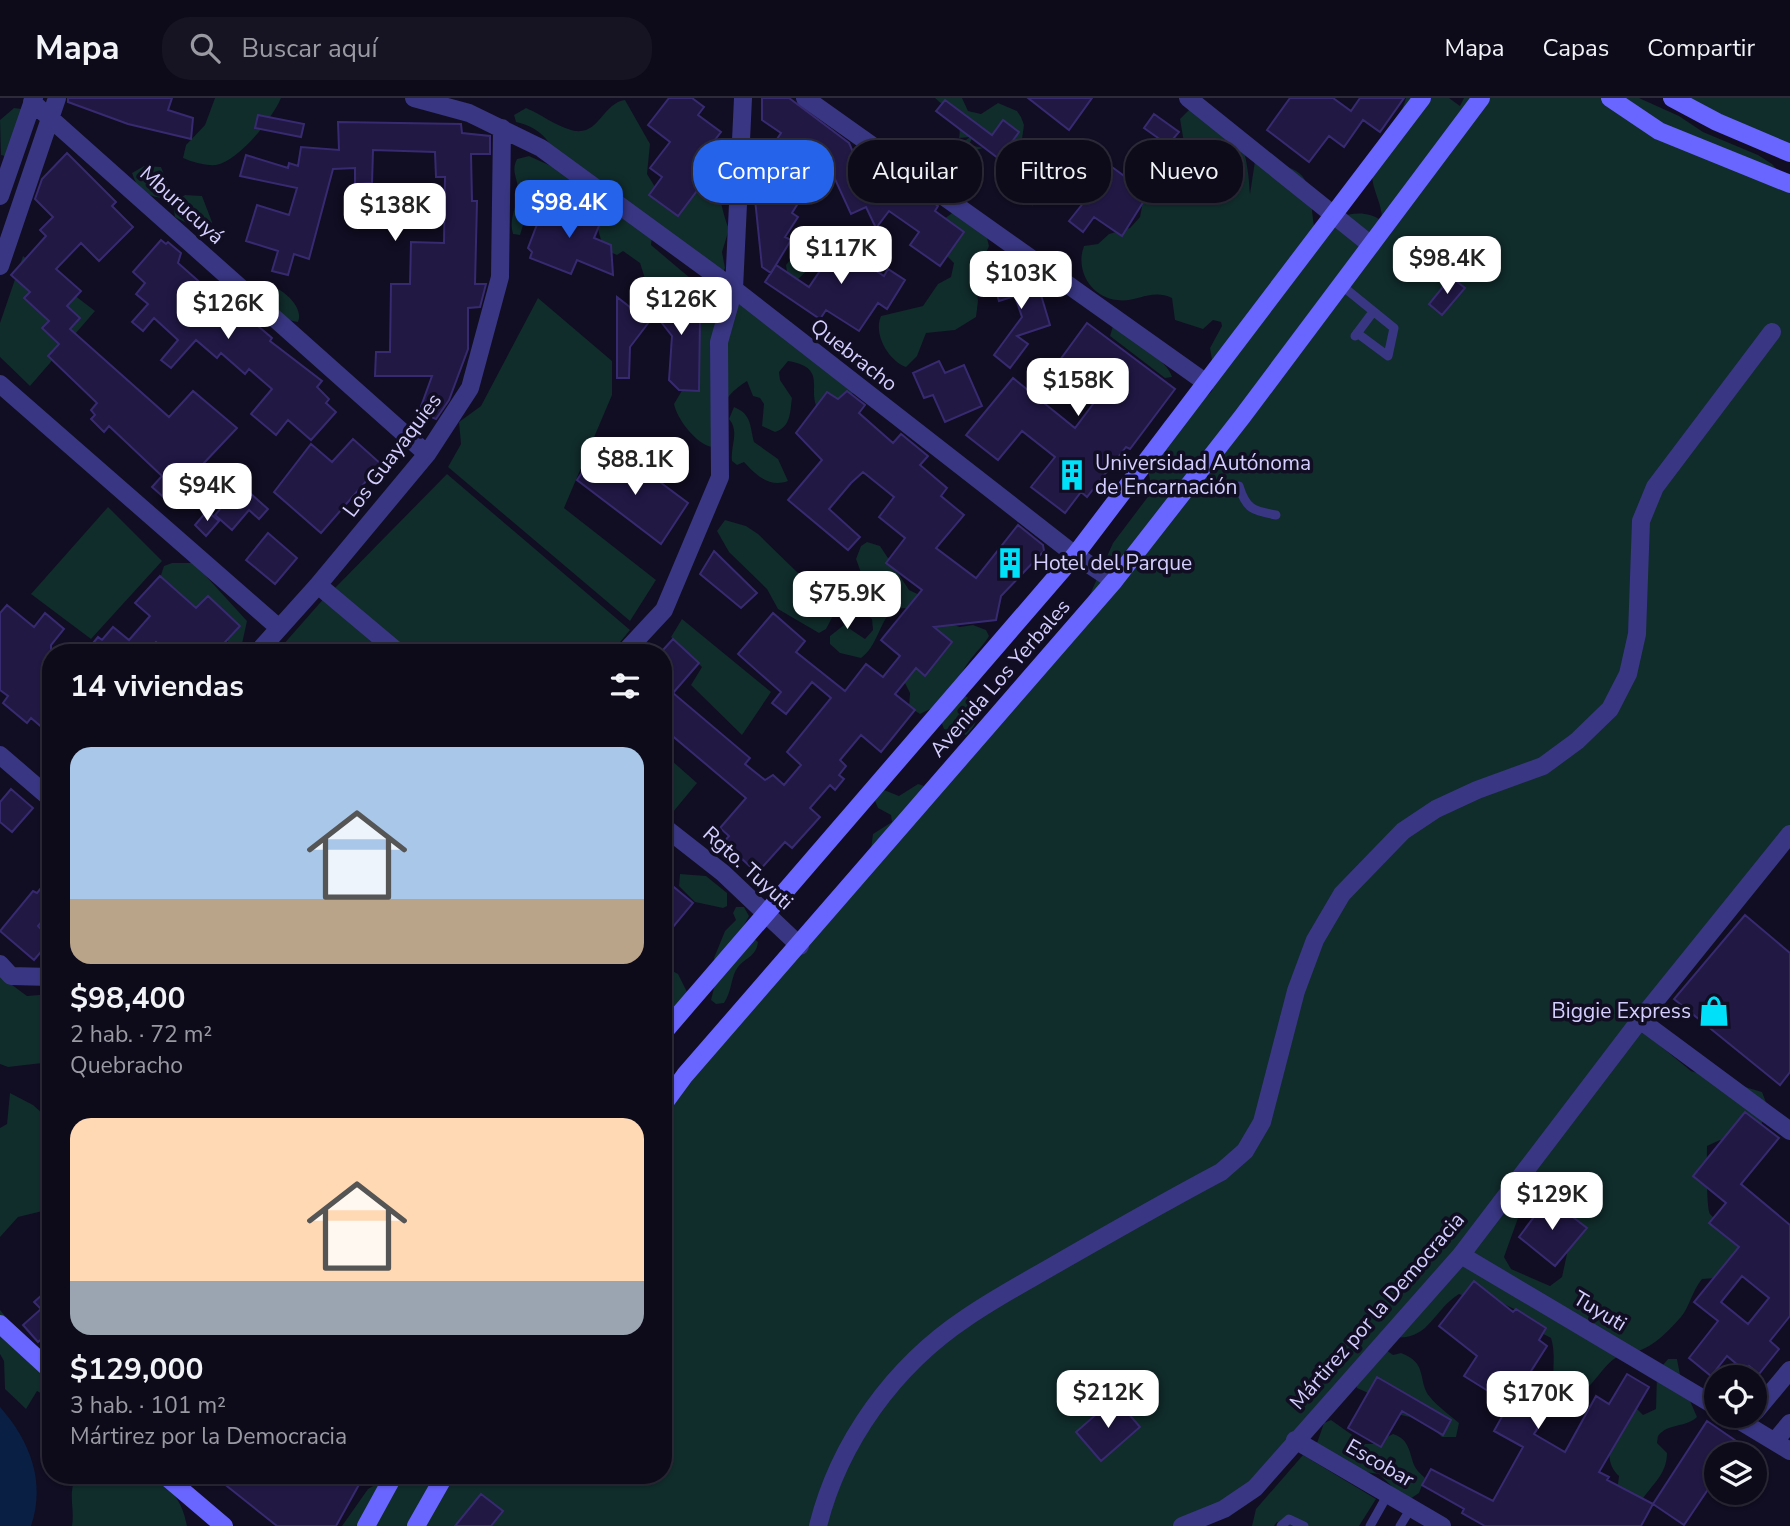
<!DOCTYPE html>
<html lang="es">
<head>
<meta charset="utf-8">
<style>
  body { margin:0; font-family:"Nunito Sans",sans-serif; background:#161323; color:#f1f3f6; height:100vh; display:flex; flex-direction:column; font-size:26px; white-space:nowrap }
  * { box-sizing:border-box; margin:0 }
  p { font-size:23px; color:#9a9aa2 }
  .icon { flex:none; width:38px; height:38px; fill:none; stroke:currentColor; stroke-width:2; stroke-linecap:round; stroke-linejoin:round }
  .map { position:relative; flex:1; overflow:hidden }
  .sheet { position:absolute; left:42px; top:546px; width:630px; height:840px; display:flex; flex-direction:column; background:#0d0a1a; border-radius:28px; box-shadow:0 2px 5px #0004,0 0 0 2px #2d2b39 }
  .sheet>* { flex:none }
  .guide { position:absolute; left:693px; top:42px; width:665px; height:63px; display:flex; gap:14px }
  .controls { position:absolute; left:1704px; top:1267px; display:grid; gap:14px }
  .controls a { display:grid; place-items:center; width:63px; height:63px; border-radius:50%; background:#0d0a1a; box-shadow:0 2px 5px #0004,0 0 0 2px #2d2b39; font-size:35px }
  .price { position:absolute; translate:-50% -60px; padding:0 16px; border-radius:14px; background:#fff; color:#222; font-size:23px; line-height:46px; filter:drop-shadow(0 2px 4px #0008) }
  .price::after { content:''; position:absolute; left:50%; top:42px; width:21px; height:16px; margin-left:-10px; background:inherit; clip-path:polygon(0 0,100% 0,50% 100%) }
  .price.active { background:#2563eb; color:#fff }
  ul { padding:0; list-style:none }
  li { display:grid; align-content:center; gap:14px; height:371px; padding:0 28px }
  li span { display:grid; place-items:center; height:217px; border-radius:21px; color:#555 }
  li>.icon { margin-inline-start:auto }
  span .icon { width:126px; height:126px; fill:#fffc; stroke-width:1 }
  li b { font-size:30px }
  h2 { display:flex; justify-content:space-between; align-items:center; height:84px; padding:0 28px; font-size:30px }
  .tag { padding:0 24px; border-radius:28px; background:#0d0a1a; box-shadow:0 2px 5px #0004,0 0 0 2px #2d2b39; font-size:24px; line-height:63px }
  .tag.active { background:#2563eb; color:#fff }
  header { display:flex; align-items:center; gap:42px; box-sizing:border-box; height:98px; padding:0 35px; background:#0d0a1a; border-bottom:2px solid #2d2b39 }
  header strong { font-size:33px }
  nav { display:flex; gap:38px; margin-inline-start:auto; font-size:24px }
  .search { width:490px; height:63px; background:#161323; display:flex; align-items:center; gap:18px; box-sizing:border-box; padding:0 24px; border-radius:28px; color:#9a9aa2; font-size:26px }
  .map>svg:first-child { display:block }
  .green { fill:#102c2b; fill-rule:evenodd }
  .water { fill:#0a1f44 }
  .building { fill:#211844; stroke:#382a70; stroke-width:2; fill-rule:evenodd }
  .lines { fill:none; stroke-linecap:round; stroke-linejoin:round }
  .lane { stroke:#393683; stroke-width:9 }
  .street { stroke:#393683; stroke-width:18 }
  .secondary { stroke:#6965ff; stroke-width:18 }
  .labels { text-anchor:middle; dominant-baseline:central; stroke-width:7; stroke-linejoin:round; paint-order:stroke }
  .street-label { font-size:21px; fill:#d4ceff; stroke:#110d22 }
  .poi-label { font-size:21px; fill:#d4ceff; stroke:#110d22; text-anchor:start }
</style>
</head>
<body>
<header>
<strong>Mapa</strong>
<div class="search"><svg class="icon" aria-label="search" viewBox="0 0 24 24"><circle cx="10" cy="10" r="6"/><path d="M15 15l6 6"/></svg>Buscar aquí</div>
<nav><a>Mapa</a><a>Capas</a><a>Compartir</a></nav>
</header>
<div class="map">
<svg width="1790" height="1428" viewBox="0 0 1790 1428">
  <rect width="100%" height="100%" fill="#110d22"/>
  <path class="green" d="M215,0h66c-9,21 -42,63 -65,67 -10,1 -24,-3 -33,-7l3,-13 19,-20z
    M935,0h27l6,13 13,3 17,-11 19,8 4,6 3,8 -5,36c-17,-16 -24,-33 -47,-23l-3,7 14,3 -23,6 -5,-6 15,-11 -11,1c4,-19 -12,-29 -24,-40z
    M1406,0h43l11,8 4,-8h175l40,18 24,16 55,23 14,9 18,20v650l-154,192 55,45 71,21 5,13 -8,28 -26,11 -13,-4 -13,6c0,11 -1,61 3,68 3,4 10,6 14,10 8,8 13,18 17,29l-25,25 -14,1c-10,12 -13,29 -21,38 -11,12 -26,29 -43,34 -5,2 -11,1 -16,3 -28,14 -27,46 -66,42 -6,-20 1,-39 -5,-58l-25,-13 -12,-16 -12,-6 -29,-3 -14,-6c-26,16 -30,48 -67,43l-10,10 11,8 8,-2c28,10 16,29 29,44 8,10 20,18 29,26l-3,14h-14l-19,-17 -22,-5 -24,-18 -20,-9 -1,-7 -101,107 -73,38h-840l26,-37 25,-14h270v-370l208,-256 2,-15 19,-12 -1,-7 -13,-7 -3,-7 4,-13 20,8 19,-12 6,2 3,6 157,-184 29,-65 34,-45 4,-12 -5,-28 11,-25 8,-12 37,-20 10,-10 3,-13 -5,-30 12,-22 -1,-4 -8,-2 -10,9 -28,-9 -3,-22c-21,-10 -35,5 -55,2 -27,-3 -42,-31 -33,-54l14,-2 11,-10 21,-6 10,-11 4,-21 20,-7 5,-22 16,-18 -5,-30 11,-11c49,1 57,45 59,86l5,-33c55,7 53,13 59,65 22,-8 47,-21 68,-5 1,-17 -11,-32 -10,-49 1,-34 27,-46 34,-74zM1533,1070l3,30 32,51 -6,28 -12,9 -39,-17 -7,-12 14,-39 -11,-9z
    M1676,0h114v55z
    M625,2l25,44 -3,30 8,13 60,-7c6,17 7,33 14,49l-7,23 3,16 -3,7 -70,-38 -1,8 39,33 2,13 -6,4 -15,-4h-22l-9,-28 -17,-12 -6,4c-23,-8 -15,-31 -26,-46 -10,-13 -29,-18 -42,-26l-18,16 -11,36 -7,-1c-5,-17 6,-30 5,-46 -1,-11 -7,-17 -1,-29l12,-3 33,15c-8,-26 -19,-43 -46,-49l-2,-7 12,-7c15,6 28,17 45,22 28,8 31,-27 54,-30z
    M14,10l8,1 -14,48 -7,-2 -1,-35z
    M144,68l17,1 10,25 -3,7c-20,-3 -29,-5 -36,-26z
    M185,97l17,1 10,26 -3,6h-13l-21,-11 -2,-14z
    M955,113l32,27 2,8 -14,32 3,23 -2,16 -21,13 -29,3 -9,23 -11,11c-18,-7 -33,-33 -25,-51l42,-10 15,-22 13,-7 3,-14 -10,-10v-34z
    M799,139l12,6 2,22 -16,15 -9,-2 -2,-13 5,-6 -2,-14 3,-6z
    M23,158l72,55 -65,75 -30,-29v-34z
    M264,186c15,1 41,22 34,38 -16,-2 -31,-17 -36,-32z
    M538,200l74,63v34l-48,113 92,72 -26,41 -182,-154 13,-23 -2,-22 22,-16z
    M743,204l111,88 -3,7 -33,12c-12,-19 11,-41 -30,-48l-9,11 1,8 12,18c-2,14 -1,29 -17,34l-13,-6 2,-22 -4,-6 -7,-2 -6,-15c-30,19 -26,33 -35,66 -16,-3 -35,-28 -38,-43l13,-22 9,-56 6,-5h15z
    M1113,228c14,10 56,35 59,51l-7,1 -55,-42z
    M734,309c18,7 16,20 20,35l24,17 10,22c-19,7 -32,-6 -44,-19l-7,3 -5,-4c-2,-15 8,-29 -3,-42z
    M447,376l183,156 -19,23h-209l-71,-61z
    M108,409l54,54 -71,78 -60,-45z
    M725,422l21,6 12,8 78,76 -10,19 -7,4 -41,-24 -11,-20 -38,-37 -12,-21z
    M867,444l13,4 29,44 19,9 22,25 10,3 13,-2 13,5 3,6c-8,15 -39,37 -26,58 3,3 9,6 13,9 3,14 1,22 -10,32l-22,-6 -7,-18 -7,-2 -10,5 -11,-7 1,-14 -6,-12 15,-63 -13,-10 -13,1c-14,14 -16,38 -32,49l-21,-5 -10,-9v-8l14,-11 21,14 8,-9 -1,-11 -11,-8 2,-33 -7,-19 5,-13z
    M172,465h22l53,58 -7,32h-13l1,-13 -69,-59 5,-15z
    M326,498l63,57h-99l-8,-7z
    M682,521l89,73 -29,43 -51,-50 11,-18 -31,-30z
    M663,655l34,30 -24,29 -10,-3z
    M680,776l26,2 21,17v13l-4,2 -28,-6 -16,-16z
    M736,809h8l5,9 -7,13 16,13c-2,15 -12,15 -20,25 -7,8 -6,25 -14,36l-8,1 -5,-4 7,-28 -4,-14 11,-27 11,-11 -3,-7z
    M663,868l15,8 10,20 -25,26z
    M0,878l27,20 24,-2v68l-43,5 -8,-3z
    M10,995l23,12 18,16v88l-33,8 -18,20v-109l7,-4z
    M0,1212l51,62v67l-8,-4 1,-40 -7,-4 -11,18 -21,-20 -1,-28 -4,-7z
    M1668,1261h9l4,21 16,37c-12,11 -29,6 -39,19l-1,7 10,10c0,22 -16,32 -27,50l-23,-12 2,-15c-23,-21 2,-49 14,-71l10,10 13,-6 1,-37z
    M1331,1322l34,24h8l20,-10c16,5 16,17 21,31 2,5 7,9 11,13l-6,15 -12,8 -28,-27 -29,-4 -33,-27 7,-20z
    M1303,1357l73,44 -17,27h-74l-8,-4 -3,4h-22l4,-17z
    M77,1377c47,0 100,-9 110,51h-115c3,-19 -5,-33 5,-51z"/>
  <path class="water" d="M0,1309c30,34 46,75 31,119h-31z"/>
  <path class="building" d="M68,0h104l-4,12 25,8 -2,21 -63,-15 -60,-22z
    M669,0h23l12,9 -6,8 23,17 -17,22 13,10 -39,52 -29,-21 13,-18 -12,-9 20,-26 -22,-17z
    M762,0h27l60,45 11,25 14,-7 15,10 11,29 10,-14 28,20 -3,5 29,21 -24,34 -30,-21 9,-13 -30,-21 -13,17 -10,-21 -15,7 -22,-48 -5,8 -8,-5 -19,30 3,1 -8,13 6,4 -13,20 6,3 -20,33 -9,-6 -7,-68 15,-24 -11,-9 22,-33 -19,-13z
    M1028,0h64l-23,32z
    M1290,0h43l18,13 9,-13h44l-24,34 -17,-12 -19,27 -15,-11 -20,26 -42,-32z
    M945,2l47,35 11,-15 16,12 -10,14 43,31 -20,27 -34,-26 9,-13 -71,-54z
    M1154,16l25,18 -11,13 -24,-17z
    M258,17l46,9 -3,13 -46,-9z
    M338,24l123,2 1,9 28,3v18h-19l1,47h5l-2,83h11l-6,23 -12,1v41l-19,51 -13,19 -17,-7 13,-36h-57l1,-24h14l1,-68h19l1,-42 33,1 1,-66h-9l-1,-25 -62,-2 -1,33 -17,1v-16l-22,1 -24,90 -15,-5 -6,21 -16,-4 6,-20 -32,-10 11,-36 32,10 8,-27 -57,-12 6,-21 42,13 1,-5 9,3 3,-19 38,3z
    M67,55l49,49 -4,4 21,21 -34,34 -18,-18 -25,26 25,22 -14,15 13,12 -10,11 99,88 24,-26 44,37 -69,73 -16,-14 10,-11 -53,-50 -5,6 -13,-13 4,-4 -4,-5 6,-7 -49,-47 11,-12 -17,-16 7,-7 -25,-23 6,-6 -19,-17 35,-39 -6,-6 13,-13 -18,-18 7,-20z
    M1136,67l21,15 -35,56 -28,-19 -11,15 -14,-11 43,-54 15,11z
    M374,100l37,1v18h-37z
    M546,103l20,7 2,-4 33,17 -7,17 17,7 2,30 -36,-15 -6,14 -41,-16 2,-6 -4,-4z
    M841,133l18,12 -7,12 32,21 4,-7 17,11 -18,29 -9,-6 -19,28 -33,-21 -6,9 -55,-37 11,-17 33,22 25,-37 -4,-2z
    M161,142l5,4 2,-2 13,11 -3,10 26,23 26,16 42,36 -2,3 52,40 -5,6 12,12 -3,4 10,9 -25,28 -23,-20 -12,15 -25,-21 21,-25 -23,-20 -4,5 -24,-21 -4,5 -21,-18 -25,28 -10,-8 17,-20 -24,-22 -11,13 -11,-9 16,-18 -12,-10 9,-11 -12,-11z
    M1025,170l10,7 15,50 -33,11 11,8 -18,24 -16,-13 28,-38 -7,-21 -16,5 -7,-23z
    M1451,179l14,11 -23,27 -13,-11z
    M669,182l31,38 -1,73 -20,-1 -10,-10 3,-44 -21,-27z
    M617,199l32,25 -19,25 -1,31h-12z
    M1087,225l88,66 -45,60 -4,-2 -39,50 -6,-5 -16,21 -34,-26 24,-30 -33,-26 -24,29 -32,-25 47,-57 62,50 24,-32 -42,-32z
    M939,263l6,12 19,-8 18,41 -37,16 -12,-27 -9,3 -11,-25z
    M847,293l18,14 -6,8 34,30 8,-9 27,22 -8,9 27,23 -6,8 23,19 -28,33 40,30 42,-53 25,20 1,6 -43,45 -5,24 -62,7 18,15 -27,34 -9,-8 -21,26 20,16 -34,42 -20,-17 -21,25 6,6 -7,9 5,4 -9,11 -5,-5 -20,23 10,9 -28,31 -7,-6 -28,31 -33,-31 5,-6 -9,-8 26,-30 -83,-70v-78l10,-11 26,24 -26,30 77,65 -5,6 20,16 8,-5 11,10 17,-20 -14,-13 44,-54 -19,-16 -26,32 -14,-11 9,-11 -43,-38 35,-41 32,28 -9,11 49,39 21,-27 17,13 17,-21 -19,-16 41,-50 -36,-27 19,-25 -26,-21 15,-20 -31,-25 -12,11 -22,26 31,28 -12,13 -60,-50 34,-40 -26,-27 31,-41 11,7z
    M353,341l28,25 -60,69 -47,-41 37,-48 21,18z
    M596,354l34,30 11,-14 47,35 -27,41 -84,-64z
    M241,387l27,24 -9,10 -10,-9 -17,20 -17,-15z
    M207,413l12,10 -13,15 -11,-11z
    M268,435l29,25 -22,26 -29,-24z
    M714,453l43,42 -16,15 -41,-34z
    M160,478l36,32 12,-12 32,30 -25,27h-47l-12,-11 -11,11h-60l13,-16 4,3 11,-13 16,13 21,-24 -15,-13z
    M7,507l27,22 11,-14 19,16 -13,16v90l-20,-17 -4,5 -24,-20 5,-7 -8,-6v-77z
    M11,691l22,19 -21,24 -12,-10v-20z
    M51,778v35l-13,15 13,14 -17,20 -34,-29 33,-40 4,2z
    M663,780l30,25 -30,36z
    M1745,817l45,38v119l-10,13 -106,-86z
    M1745,1014l34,26 -38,46 49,41v91l-20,25 9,8 -20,25 -10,-8 -4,5 -18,-15 -16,20 -22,-18 29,-37 -24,-19 45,-55 -30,-24 17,-20 -33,-27zM1742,1178l27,22 -21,26 -27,-22z
    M1548,1100l39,30 -32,38 -36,-29z
    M1474,1183l39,31 3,-3 30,19 -7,12 8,6 -21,33 31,20 -23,35 31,18 31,-56 13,8 18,-30 22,13 -50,85 10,5 -2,3 46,24 -12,22h-156l-23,-13 2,-4 -42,-24 9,-16 62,32 30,-54 -29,-16 15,-27 -45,-28 13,-20 -38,-30z
    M51,1189v44l-13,11 -15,-17 18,-16 -7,-7z
    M1377,1279l74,43 -8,15 -41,-24 -21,36 -33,-19z
    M1115,1300l25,29 -39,34 -25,-29z
    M1707,1323l32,22 -8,11h-14v22l-33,49 -31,-21z
    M213,1377h139l9,6 -25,45h-59z
    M481,1396l22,17 -12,15h-36z"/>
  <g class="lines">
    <path class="lane" d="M1341,187l53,43 -6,28 -31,-23
      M1355,238l18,-24
      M1239,388c7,23 14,25 37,29
      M1281,1428l8,-7 15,7
      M1370,1428l18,-32
      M1400,1428l11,-18"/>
    <path class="street" d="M414,0l55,15 72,35 193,141 341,266 39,26
      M805,0l400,284
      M1188,0l183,147
      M32,4l395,352
      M0,98l34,-98
      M0,168l57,-168
      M0,286l279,244
      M318,487l81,68
      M257,555l61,-68 109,-131 43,-66 30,-111 2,-149
      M624,555l40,-43 56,-133 -1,-135 15,-53 9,-191
      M0,657l51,44
      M663,728l60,47 77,73
      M0,866l11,12 40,1
      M1640,922l150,111
      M1461,1157l256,152
      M1755,1314l35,-42
      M1732,1318l58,35
      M1295,1342l147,86
      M1775,1343l15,-18
      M818,1428c21,-84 76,-160 148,-208 29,-20 61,-37 92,-55 54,-31 108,-62 163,-91l24,-21 17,-29 34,-131 19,-51 27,-46 61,-63 33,-22 41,-19 66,-24 34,-25 33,-32 18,-35 9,-40 4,-113 14,-34 117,-155
      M1182,1428l42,-17 31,-21 206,-233 179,-235 150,-186"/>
    <path class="secondary" d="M1610,0l49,33 131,53
      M1672,0l45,24 73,31
      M663,935l412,-478 347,-457
      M663,1007l22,-30 429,-494 128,-164 239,-319
      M0,1226l51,47
      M164,1377l60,51
      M366,1428l28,-51
      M416,1428l29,-51"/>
  </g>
  <defs>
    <symbol id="building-bare" viewBox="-9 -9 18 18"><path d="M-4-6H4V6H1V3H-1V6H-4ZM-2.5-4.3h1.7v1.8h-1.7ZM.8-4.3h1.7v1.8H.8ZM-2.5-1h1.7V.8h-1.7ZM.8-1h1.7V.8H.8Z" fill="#00e0f9" stroke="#110d22" stroke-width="2.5" paint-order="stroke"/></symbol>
    <symbol id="shop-bare" viewBox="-9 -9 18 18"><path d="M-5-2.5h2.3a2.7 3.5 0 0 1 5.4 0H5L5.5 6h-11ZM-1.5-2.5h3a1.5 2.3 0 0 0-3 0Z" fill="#00e0f9" stroke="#110d22" stroke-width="2.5" paint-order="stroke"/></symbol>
  </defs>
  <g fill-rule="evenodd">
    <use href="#building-bare" x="1050" y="355" width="44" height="44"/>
    <use href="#building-bare" x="988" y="443" width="44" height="44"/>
    <use href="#shop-bare" x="1692" y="891" width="44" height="44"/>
  </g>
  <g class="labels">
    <g class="street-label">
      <text transform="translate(182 107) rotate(42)">Mburucuyá</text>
      <text transform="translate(854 257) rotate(38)">Quebracho</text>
      <text transform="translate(392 357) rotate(-53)">Los Guayaquies</text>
      <text transform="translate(1000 580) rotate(-49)">Avenida Los Yerbales</text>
      <text transform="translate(748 770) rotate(42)">Rgto. Tuyuti</text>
      <text transform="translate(1377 1213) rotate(-49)">Mártirez por la Democracia</text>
      <text transform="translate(1600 1213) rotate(31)">Tuyuti</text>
      <text transform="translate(1380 1365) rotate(30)">Escobar</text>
    </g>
    <g class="poi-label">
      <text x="1095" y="365">Universidad Autónoma<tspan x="1095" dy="24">de Encarnación</tspan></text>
      <text x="1033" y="465">Hotel del Parque</text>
      <text x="1691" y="913" text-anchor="end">Biggie Express</text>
    </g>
  </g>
</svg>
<div class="controls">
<a><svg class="icon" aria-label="locate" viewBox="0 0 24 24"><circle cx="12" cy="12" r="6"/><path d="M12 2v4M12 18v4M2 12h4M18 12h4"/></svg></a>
<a><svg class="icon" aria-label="layers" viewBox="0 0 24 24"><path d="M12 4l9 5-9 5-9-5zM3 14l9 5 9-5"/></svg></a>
</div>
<b class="price active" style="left:569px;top:142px">$98.4K</b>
<b class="price" style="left:395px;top:145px">$138K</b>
<b class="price" style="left:841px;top:188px">$117K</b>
<b class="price" style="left:1447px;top:198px">$98.4K</b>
<b class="price" style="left:1021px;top:213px">$103K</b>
<b class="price" style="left:681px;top:239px">$126K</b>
<b class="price" style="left:228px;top:243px">$126K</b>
<b class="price" style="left:1078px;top:320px">$158K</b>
<b class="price" style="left:635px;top:399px">$88.1K</b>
<b class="price" style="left:207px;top:425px">$94K</b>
<b class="price" style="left:847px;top:533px">$75.9K</b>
<b class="price" style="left:1552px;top:1134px">$129K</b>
<b class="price" style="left:1108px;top:1332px">$212K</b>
<b class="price" style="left:1538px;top:1333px">$170K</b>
<div class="guide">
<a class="tag active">Comprar</a>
<a class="tag">Alquilar</a>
<a class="tag">Filtros</a>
<a class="tag">Nuevo</a>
</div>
<section class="sheet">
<h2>14 viviendas<svg class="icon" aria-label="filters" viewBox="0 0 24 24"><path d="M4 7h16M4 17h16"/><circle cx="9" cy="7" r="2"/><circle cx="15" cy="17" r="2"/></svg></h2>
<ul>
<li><span style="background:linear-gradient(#a9c7e8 70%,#b9a48a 0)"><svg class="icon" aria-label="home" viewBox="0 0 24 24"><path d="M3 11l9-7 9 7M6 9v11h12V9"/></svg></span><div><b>$98,400</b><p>2 hab. · 72 m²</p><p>Quebracho</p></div></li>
<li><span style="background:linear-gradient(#ffd9b3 75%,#9aa5b1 0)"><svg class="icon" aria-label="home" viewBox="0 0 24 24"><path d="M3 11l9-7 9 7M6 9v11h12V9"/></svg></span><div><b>$129,000</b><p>3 hab. · 101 m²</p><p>Mártirez por la Democracia</p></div></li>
</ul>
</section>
</div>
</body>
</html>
